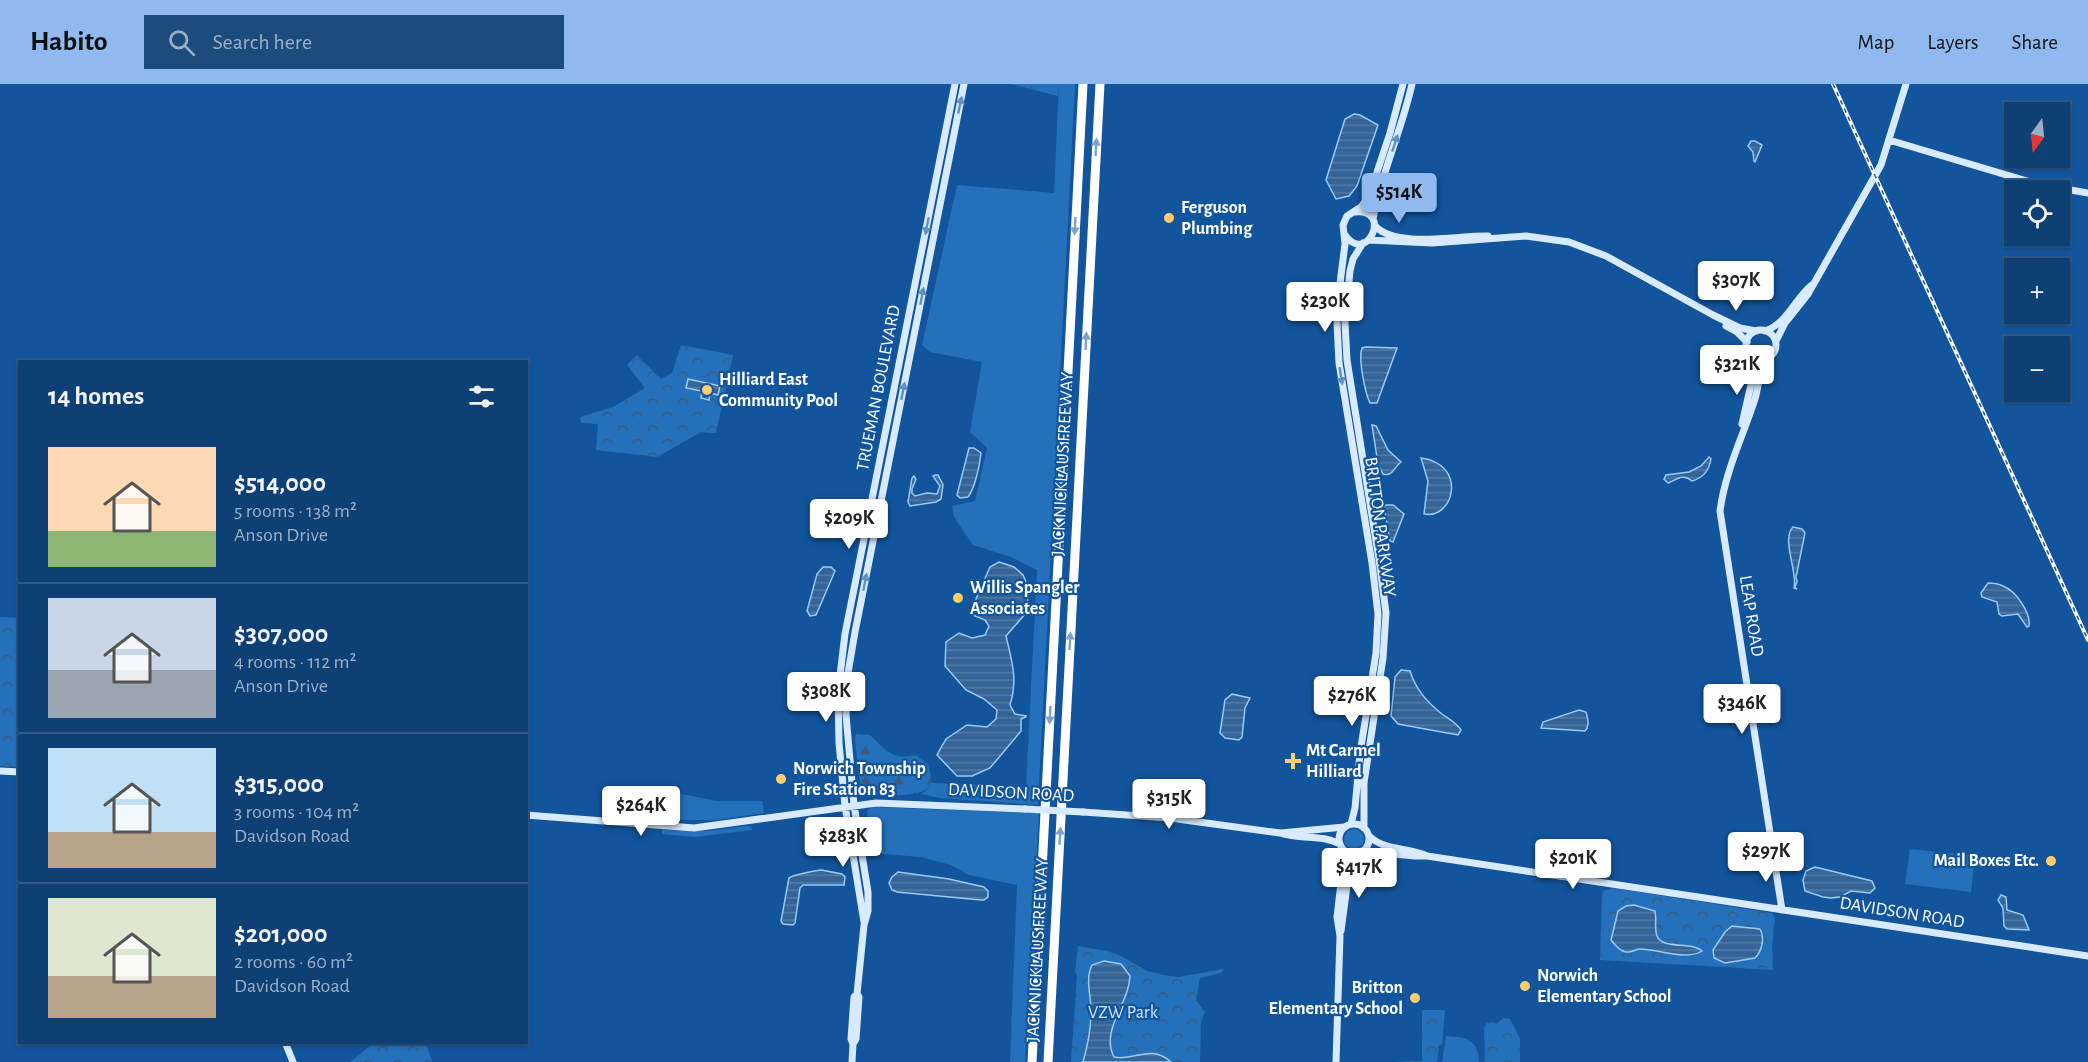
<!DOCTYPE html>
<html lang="en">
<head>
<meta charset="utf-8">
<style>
  body { margin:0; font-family:"Alegreya Sans",sans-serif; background:#1c4b7e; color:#f1f3f6; height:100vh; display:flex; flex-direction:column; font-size:22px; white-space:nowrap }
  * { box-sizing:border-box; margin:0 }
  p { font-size:20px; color:#9bafc5 }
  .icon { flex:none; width:33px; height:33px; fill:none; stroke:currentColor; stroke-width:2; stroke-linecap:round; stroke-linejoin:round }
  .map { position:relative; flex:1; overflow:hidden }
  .side { position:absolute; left:18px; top:276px; width:510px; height:684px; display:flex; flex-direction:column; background:#0e4076; border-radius:0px; box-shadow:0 2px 4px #0004,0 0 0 2px #2e5988 }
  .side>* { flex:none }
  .needle { width:39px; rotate:195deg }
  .buttons { position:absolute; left:2004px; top:18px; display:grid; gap:12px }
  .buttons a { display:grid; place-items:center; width:66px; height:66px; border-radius:0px; background:#0e4076; box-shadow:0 2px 4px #0004,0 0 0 2px #2e5988; font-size:30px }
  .price { position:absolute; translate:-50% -51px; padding:0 14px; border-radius:6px; background:#fff; color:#222; font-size:20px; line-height:39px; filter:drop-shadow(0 2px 3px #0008) }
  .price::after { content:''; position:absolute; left:50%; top:36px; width:18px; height:14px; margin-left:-9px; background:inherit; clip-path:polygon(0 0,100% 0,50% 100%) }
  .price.current { background:#90b9f0; color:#111 }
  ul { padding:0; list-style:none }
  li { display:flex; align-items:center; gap:18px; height:150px; padding:0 30px }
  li+li { border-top:2px solid #2e5988 }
  li span { display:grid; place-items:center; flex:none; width:168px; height:120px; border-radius:0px; color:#555 }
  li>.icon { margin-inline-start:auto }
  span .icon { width:72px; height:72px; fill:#fffc; stroke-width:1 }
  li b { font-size:26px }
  h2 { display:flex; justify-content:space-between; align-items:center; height:72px; padding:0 30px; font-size:26px }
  header { display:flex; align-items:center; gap:36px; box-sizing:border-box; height:84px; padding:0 30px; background:#90b9f0; color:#111 }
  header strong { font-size:28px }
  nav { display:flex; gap:33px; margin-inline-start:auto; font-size:21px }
  .search { width:420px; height:54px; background:#1c4b7e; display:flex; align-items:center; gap:15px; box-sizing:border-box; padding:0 21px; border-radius:0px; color:#9bafc5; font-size:22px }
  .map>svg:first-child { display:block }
  .green { fill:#2570bb }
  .forest { fill:url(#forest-firs) }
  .park { fill:url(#park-crowns) }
  .water { fill:url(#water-rules); stroke:#9acaf7; stroke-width:1.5 }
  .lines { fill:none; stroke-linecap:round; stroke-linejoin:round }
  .secondary { stroke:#d8eafd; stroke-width:7 }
  .highway { stroke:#fff; stroke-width:9 }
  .rail-casing { stroke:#fff; stroke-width:4 }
  .rail { stroke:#12559d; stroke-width:1.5; stroke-dasharray:4.5; stroke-linecap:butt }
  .secondary-bridge { stroke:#d8eafd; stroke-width:7 }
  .oneway { fill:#6191c3 }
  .oneway2 { fill:#7da2c9 }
  .poi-dot { fill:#ffcd6b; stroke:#12559d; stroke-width:2 }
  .labels { text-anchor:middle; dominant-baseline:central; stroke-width:4.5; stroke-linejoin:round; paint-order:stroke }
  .poi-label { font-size:18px; font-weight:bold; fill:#fff; stroke:#12559d; text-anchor:start }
  .street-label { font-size:18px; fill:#fff; stroke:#12559d }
  .park-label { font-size:18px; fill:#d0e7fe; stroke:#12559d }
</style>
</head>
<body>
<header>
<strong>Habito</strong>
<div class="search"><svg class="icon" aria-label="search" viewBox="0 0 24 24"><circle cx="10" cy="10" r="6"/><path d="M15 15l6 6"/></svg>Search here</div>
<nav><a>Map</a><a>Layers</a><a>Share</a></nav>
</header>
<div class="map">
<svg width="2088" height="978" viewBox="0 0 2088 978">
  <defs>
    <pattern id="forest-firs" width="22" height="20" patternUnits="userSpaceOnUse" patternTransform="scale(1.5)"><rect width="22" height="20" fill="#2570bb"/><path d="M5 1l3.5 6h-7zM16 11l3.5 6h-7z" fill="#3a5c7e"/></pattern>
    <pattern id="park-crowns" width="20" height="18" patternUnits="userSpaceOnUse" patternTransform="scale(1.5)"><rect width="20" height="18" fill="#2570bb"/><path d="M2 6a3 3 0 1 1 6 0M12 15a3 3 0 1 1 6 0" fill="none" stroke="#3a5c7e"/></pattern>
    <pattern id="water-rules" width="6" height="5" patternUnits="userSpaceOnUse" patternTransform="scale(1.5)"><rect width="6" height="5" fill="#346498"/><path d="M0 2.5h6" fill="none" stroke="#527ba7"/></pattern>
  </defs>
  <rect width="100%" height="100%" fill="#12559d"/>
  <path class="green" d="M1059,0h16l-37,721 -98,-7 -19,-4 8,-6 2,-5 95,4 11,-217 -26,-13 -38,-12 -19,-28 -2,-11 23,-5 12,-53 -17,-16 12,-70 -52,-10 -8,-7 35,-160 97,8z
    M667,707l49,10h46l2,12 -48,7h-53z
    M872,723l167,6 -14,249h-15l7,-177 -48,-10 -18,-10 -30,-8 -49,-4 -6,-31 2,-12z
    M746,742l5,1 1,3 -57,7 -33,-3v-4l48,1z
    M1344 755a10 10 0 1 1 20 0a10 10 0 1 1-20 0Z
    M1910,765l65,7 -4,36 -66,-8z
    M1446,952c19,1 33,3 33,26h-37z"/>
  <path class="forest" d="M1011,0h48l-1,12z
    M856,650l14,1c16,15 22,26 46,20l12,9c1,5 4,13 3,18 -1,18 -52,12 -65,12l-5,-3 -6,-51z"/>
  <path class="park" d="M681,261l52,10 -17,78 -15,-1 -44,25 -61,-7 2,-26 -17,-1 -1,-6 33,-10 32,-19 -18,-23 10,-10 24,24 11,-6z
    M0,533l19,1v149l-19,-1z
    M1613,804l159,25 3,5 -3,30 1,22 -173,-10 2,-64 1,-5z
    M1078,862l29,5 14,5 26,15 17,4 14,2 46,-8 -3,4 -21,5 -4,22 9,12 -4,10 -1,40h-129l6,-86 -2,-5z
    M1422,926h23l-3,34 -3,2 -2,16h-42l27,-1z
    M1504,934l6,1 10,20v23h-35l-1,-35 3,-5 10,1z
    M378,958l48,1 6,19h-82l20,-16z"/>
  <path class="water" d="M1354,30l6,1 18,10 -21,61 -8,10 -13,3 -10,-19 19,-61z
    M1751,57h4l7,4 -7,17 -1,-1 -1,-9 -5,-6z
    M1366,263l31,1 -20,55h-7c-5,-10 -12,-45 -8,-55z
    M688,295l32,7 -2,9 -8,-2 -1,7 -8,-2 1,-7 -16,-3z
    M1372,341l4,1 12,24 13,12c-7,5 -8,15 -18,12l-5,-10z
    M969,364h5l7,5c-1,11 -6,35 -13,44l-8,1 -3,-3z
    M1709,373l2,2c-2,12 -8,19 -19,22 -9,-8 -16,-1 -24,2l-4,-4 2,-4 23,-3 12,-6z
    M1421,374c47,6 33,62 3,56l4,-33z
    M935,391h3l5,10 -2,14 -5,3 -26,4 -2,-4 4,-24 2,-2 2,3 -4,10v4l3,3 12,-3 10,1 3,-8 -7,-10z
    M1386,421h7l11,9 -11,28 -3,-1 -6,-34z
    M1793,443l9,2 3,4 -9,44 1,5 -2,5 2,2 -3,-1c4,-16 -13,-49 -1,-61z
    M999,478l15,5 9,8 6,14 -3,24 -20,23c6,26 12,43 4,69l5,9 11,2v1l-5,2v12l-31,37 -18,8h-15l-20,-21 9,-16 21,-14 20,2 9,-8 1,-9 -13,-11 -18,-9 -21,-24 1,-24 13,-9 13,5 13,-3 4,-9 -4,-6 -12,-5 3,-16 14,-32z
    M823,483h8l4,4 -19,44 -6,1 -3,-5 10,-37z
    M1988,499c5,0 11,1 15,3 13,5 28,27 26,40l-2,1 -9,-13 -16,2 -3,-2 -2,-12 -15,-5 -1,-4z
    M1401,586l9,1c6,19 17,31 32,43 7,5 15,9 19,16l-3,5 -60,-11 -7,-8 4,-39z
    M1232,610l18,4 -5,10 -3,29 -3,3 -14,-2 -5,-5 5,-33z
    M1579,626l7,2c2,6 4,14 -1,19l-44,-3 2,-6z
    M1815,783l57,14 3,7 -5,5 -19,-2 -11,6 -9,1 -8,-1 -18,-6 -2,-11 3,-9z
    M821,786l21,4 3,3 -1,8h-41l-3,3 -5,35 -2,2 -10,-1 -2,-3 8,-43c4,-3 25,-7 32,-8z
    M898,788l51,7 35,8 4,4v6l-4,3h-3l-84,-8 -5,-2 -3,-7 3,-6z
    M2001,811l5,2 1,13 16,5 6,15 -22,-1 -3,-3 -1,-18 -5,-8z
    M1634,821l21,6c2,8 -1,17 2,25 5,14 35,5 45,15 -15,10 -45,-2 -62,-2 -4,0 -9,4 -14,3 -6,-1 -12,-8 -15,-12l7,-29 8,-5z
    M1732,842l28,3c5,9 2,22 -5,29l-30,5 -11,-5 -1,-8 12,-18z
    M1104,877l17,3 9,12c-1,28 -30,54 -16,81 20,5 36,-14 57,5h-88c5,-17 8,-34 8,-51 0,-16 -6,-32 1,-46z"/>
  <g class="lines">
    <path class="secondary" d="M1889,56l148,44 51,9
      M1373,135c8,-46 29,-89 39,-135
      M1375,142c22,23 84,9 113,10
      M1345,151c22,31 48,-27 10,-23
      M1369,156l63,3 94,-7 43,6 37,14 107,59 27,13 16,3
      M1363,159l-10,16 -3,12 -5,52 2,37 32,199 7,54 -3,45 -19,125v45
      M1726,242l11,6 10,10
      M1746 261a15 15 0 1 1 30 0a15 15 0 1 1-30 0Z
      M1765,247c22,-7 30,-33 47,-46
      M1776,257l9,-18 23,-29 73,-129 25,-81
      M1766,274c-7,12 -7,27 -11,41 -12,37 -30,73 -35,112l62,399
      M1742,340l10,-44 -2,-27
      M0,687l20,1
      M1083,728l87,6 110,15c21,7 42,1 60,11
      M526,731l168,13 182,-25 149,6
      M1351,740l4,-16 5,-55 16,-100 2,-39 -6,-51 -33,-200 -2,-40 1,-24 7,-55 -2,-19 4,-9 14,-9 8,-11 21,-63 13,-49
      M1339 755a15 15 0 1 1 30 0a15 15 0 1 1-30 0Z
      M1281,749l63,-6
      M1369,752c16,15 36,11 56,19
      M1362,767l53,5h12l661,100
      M864,838l-19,-116 -6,-63 -1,-51 7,-58 110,-550
      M1341,847l8,-60 7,-18
      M285,958l8,20
      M853,960l-2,-5 3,-42 3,-3
      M852,978l1,-18 3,-5 3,-42 -2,-3 7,-69 4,-14v-19l-14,-87 -8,-90 2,-42 7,-41 109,-548
      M1336,978l4,-126 -3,-19 6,-51v-17"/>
    <path class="highway" d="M1032,978l51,-978
      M1048,978l52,-978"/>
    <defs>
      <path id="rail" d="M1833,0l255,556"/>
    </defs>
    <use href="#rail" class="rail-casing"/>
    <use href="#rail" class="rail"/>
    <path class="secondary-bridge" d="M1025,725l58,3"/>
  </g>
  <defs><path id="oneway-solid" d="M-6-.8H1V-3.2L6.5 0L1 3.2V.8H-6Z" transform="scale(1.5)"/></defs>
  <g class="oneway">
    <use href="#oneway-solid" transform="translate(960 21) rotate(-78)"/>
    <use href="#oneway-solid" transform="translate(1395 59) rotate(-72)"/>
    <use href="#oneway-solid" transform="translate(927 142) rotate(101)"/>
    <use href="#oneway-solid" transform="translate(922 212) rotate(-79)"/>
    <use href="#oneway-solid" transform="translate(1341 292) rotate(81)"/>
    <use href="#oneway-solid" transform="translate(903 307) rotate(-79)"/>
    <use href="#oneway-solid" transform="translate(865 498) rotate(-79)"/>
  </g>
  <g class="oneway2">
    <use href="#oneway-solid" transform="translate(1096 63) rotate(-87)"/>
    <use href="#oneway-solid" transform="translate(1075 142) rotate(93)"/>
    <use href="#oneway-solid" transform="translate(1086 257) rotate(-87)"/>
    <use href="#oneway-solid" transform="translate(1070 557) rotate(-87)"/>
    <use href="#oneway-solid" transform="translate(1050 631) rotate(93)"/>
    <use href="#oneway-solid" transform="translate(1060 752) rotate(-87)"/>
  </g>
  <g class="poi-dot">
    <circle cx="1169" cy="134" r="6"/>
    <circle cx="707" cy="306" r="6"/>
    <circle cx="958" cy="514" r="6"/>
    <path d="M1290 668h6v6h6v6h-6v6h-6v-6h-6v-6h6z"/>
    <circle cx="781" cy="695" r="6"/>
    <circle cx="2051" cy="777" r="6"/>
    <circle cx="1525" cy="902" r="6"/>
    <circle cx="1415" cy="914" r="6"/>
  </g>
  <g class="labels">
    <g class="poi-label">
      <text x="1181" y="124">Ferguson<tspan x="1181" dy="21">Plumbing</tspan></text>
      <text x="719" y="296">Hilliard East<tspan x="719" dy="21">Community Pool</tspan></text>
      <text x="970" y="504">Willis Spangler<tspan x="970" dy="21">Associates</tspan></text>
      <text x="1306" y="667">Mt Carmel<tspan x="1306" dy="21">Hilliard</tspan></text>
      <text x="793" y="685">Norwich Township<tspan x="793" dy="21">Fire Station 83</tspan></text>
      <text x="2039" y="777" text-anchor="end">Mail Boxes Etc.</text>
      <text x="1537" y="892">Norwich<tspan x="1537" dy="21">Elementary School</tspan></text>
      <text x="1403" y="904" text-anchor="end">Britton<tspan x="1403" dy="21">Elementary School</tspan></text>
    </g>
    <g class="street-label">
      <text transform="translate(879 304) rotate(-79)">TRUEMAN BOULEVARD</text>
      <text transform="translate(1063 380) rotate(-87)">JACK NICKLAUS FREEWAY</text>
      <text transform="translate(1380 443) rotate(82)">BRITTON PARKWAY</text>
      <text transform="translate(1751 532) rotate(81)">LEAP ROAD</text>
      <text transform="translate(1011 709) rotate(3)">DAVIDSON ROAD</text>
      <text transform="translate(1902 829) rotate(9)">DAVIDSON ROAD</text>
      <text transform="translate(1038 866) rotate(-87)">JACK NICKLAUS FREEWAY</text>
    </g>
    <g class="park-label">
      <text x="1123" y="929">VZW Park</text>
    </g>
  </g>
</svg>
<div class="buttons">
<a><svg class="needle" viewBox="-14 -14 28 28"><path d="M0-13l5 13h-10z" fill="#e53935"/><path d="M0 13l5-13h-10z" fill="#9bafc5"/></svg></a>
<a><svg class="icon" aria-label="locate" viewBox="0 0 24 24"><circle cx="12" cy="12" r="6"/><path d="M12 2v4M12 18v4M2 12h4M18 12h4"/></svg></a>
<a>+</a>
<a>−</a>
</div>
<b class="price current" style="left:1399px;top:140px">$514K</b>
<b class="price" style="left:1736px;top:228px">$307K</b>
<b class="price" style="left:1325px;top:249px">$230K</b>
<b class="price" style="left:1737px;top:312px">$321K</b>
<b class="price" style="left:849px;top:466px">$209K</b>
<b class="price" style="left:826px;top:639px">$308K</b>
<b class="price" style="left:1352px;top:643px">$276K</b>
<b class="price" style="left:1742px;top:651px">$346K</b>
<b class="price" style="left:1169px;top:746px">$315K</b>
<b class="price" style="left:641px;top:753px">$264K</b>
<b class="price" style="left:843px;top:784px">$283K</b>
<b class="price" style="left:1766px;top:799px">$297K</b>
<b class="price" style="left:1573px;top:806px">$201K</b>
<b class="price" style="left:1359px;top:815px">$417K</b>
<section class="side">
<h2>14 homes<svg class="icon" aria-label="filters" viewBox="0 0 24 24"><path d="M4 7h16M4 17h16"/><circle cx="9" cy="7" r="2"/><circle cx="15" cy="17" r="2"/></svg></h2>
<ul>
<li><span style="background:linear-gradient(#ffd9b3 70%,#8fb573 0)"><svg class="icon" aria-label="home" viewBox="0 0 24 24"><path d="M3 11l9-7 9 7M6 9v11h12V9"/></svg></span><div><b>$514,000</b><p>5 rooms · 138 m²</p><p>Anson Drive</p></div></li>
<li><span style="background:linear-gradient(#c9d6e8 60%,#9aa5b1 0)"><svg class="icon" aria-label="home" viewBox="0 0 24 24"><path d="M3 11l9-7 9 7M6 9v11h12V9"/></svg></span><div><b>$307,000</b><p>4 rooms · 112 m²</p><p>Anson Drive</p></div></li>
<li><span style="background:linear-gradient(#bfe0f5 70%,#b9a48a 0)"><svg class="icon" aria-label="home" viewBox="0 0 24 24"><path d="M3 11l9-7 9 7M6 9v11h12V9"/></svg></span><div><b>$315,000</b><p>3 rooms · 104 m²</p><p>Davidson Road</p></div></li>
<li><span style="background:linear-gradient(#dfe7d0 65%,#b9a48a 0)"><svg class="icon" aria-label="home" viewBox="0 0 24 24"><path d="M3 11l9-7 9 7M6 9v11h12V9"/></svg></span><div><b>$201,000</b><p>2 rooms · 60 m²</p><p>Davidson Road</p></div></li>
</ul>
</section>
</div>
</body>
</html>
